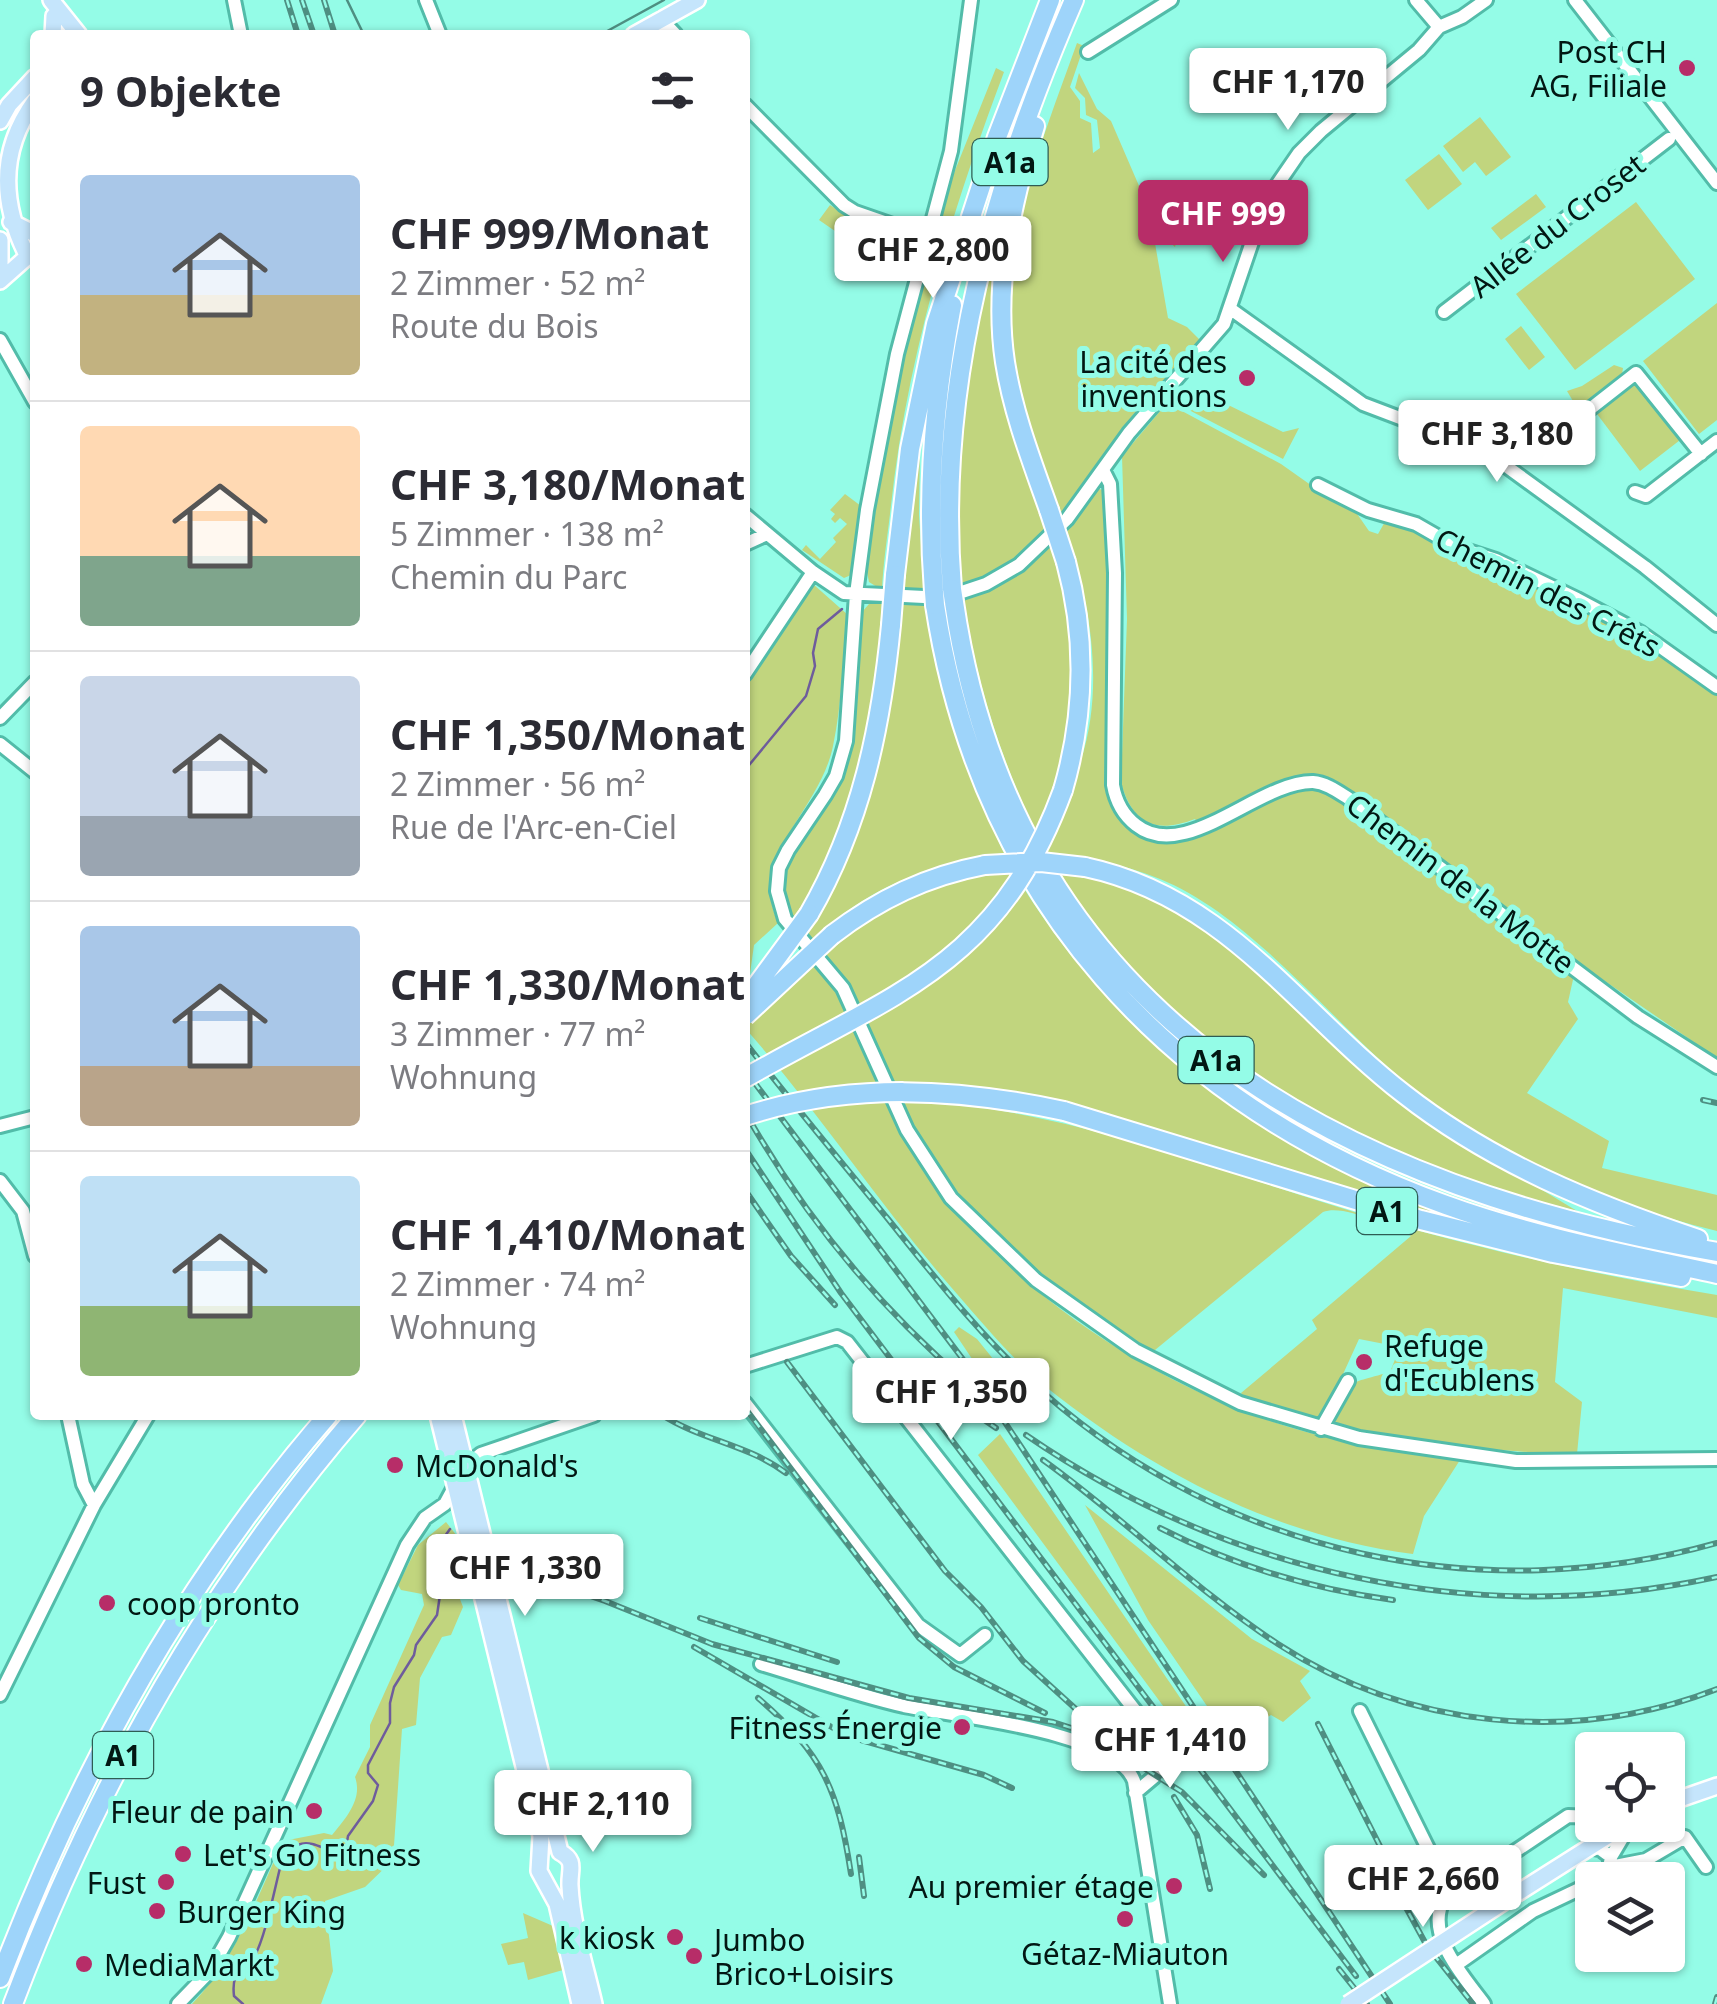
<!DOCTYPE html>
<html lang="de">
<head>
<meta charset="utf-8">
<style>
  body { margin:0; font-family:"Noto Sans",sans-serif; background:#f7f7f7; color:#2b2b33; height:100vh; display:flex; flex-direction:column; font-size:38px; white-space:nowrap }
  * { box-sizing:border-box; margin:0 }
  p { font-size:32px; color:#7c7c81 }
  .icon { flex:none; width:55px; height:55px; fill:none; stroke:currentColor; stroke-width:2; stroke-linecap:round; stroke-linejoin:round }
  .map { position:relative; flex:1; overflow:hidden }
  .details { position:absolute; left:30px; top:30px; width:720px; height:1390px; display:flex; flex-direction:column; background:#fff; border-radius:10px; box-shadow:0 2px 8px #0004 }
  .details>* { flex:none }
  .buttons { position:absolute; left:1575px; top:1732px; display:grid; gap:20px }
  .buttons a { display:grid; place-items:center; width:110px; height:110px; border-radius:10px; background:#fff; box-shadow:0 2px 8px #0004; font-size:50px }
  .price { position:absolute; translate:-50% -85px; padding:0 22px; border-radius:10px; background:#fff; color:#222; font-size:32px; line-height:65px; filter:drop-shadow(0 2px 5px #0008) }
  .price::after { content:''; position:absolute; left:50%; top:60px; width:30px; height:22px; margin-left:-15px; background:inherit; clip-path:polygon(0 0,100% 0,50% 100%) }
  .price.current { background:#b72d68; color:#fff }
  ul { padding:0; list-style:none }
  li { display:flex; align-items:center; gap:30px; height:250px; padding:0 50px }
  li+li { border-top:2px solid #e1e1e2 }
  li span { display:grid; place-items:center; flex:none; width:280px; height:200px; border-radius:10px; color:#555 }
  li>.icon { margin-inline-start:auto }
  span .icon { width:120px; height:120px; fill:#fffc; stroke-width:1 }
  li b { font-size:42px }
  h2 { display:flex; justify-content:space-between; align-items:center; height:120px; padding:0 50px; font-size:42px }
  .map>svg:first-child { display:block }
  .green { fill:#c1d57e }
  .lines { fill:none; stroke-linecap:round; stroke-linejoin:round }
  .stream { stroke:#6e5c9c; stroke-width:2.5 }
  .minor-casing { stroke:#52bca9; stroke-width:18 }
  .major-casing { stroke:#fff; stroke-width:20 }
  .highway-casing { stroke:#fff; stroke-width:22 }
  .minor { stroke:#fff; stroke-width:12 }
  .major { stroke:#c5e5fc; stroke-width:15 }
  .highway { stroke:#9ed4fa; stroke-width:18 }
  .tram { stroke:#4e8f82; stroke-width:2.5 }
  .rail-casing { stroke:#4e8f82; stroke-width:6 }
  .rail { stroke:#94fce7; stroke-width:2.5; stroke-dasharray:8; stroke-linecap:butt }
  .major-bridge-casing { stroke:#fff; stroke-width:20; stroke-linecap:butt }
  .highway-bridge-casing { stroke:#fff; stroke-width:22; stroke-linecap:butt }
  .major-bridge { stroke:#c5e5fc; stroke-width:15 }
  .highway-bridge { stroke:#9ed4fa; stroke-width:18 }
  .poi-dot { fill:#b72d68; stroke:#94fce7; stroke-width:4 }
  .labels { text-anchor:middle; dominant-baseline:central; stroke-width:10; stroke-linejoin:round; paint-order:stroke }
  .shield { fill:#94fce7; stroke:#2e5c53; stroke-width:2.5 }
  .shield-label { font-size:28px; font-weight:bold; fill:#021713 }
  .poi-label { font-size:30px; fill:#021713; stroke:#94fce7; text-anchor:end }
  .street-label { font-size:30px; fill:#021713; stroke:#94fce7 }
</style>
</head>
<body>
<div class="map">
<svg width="1717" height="2004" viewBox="0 0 1717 2004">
  <rect width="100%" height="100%" fill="#94fce7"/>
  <path class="green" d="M1077,43l7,3 -14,41 10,14v17l11,5 2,30 7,-5 -3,-28 -11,-5 -1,-17 -10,-10 4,-15 18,36 14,12 38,88 14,21 14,9 -2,8 -23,-21 16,92 19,9 14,14 -69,75 -71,101c-20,-60 -44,-120 -49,-184 -9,-99 32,-198 65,-290z
    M996,68l8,4c-54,144 -98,288 -114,442 -3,25 -7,51 -8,76l-13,-8 -3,-15 16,-109 31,-145 39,-135z
    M1480,117l31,40 -25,19 -11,-14 -12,10 -20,-26z
    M1439,154l23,30 -34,26 -23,-30z
    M1536,194l10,13 -45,33 -10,-12z
    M1636,202l59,77 -120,91 -59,-76z
    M830,205l30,19 -12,16 -29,-20z
    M998,236l-5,75 56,221c-28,24 -53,41 -87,55 -10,-120 7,-234 36,-351z
    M1717,303v117l-18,14 -56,-73z
    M1521,326l24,31 -16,13 -24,-31z
    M1614,365l9,3 -2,14 -41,31 -13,-22 15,-5z
    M1633,379l51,58 -44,34 -46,-61z
    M1190,395l20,9 4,-6 69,34 16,-4 -16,31 -96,-50 -5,-9z
    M1167,403l114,61 34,24 38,20 16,23 9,3 8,-14 35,12 31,19 48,17 127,66 90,61v363l-140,-96 -9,40 10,17 -51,74 82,48 -7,27 115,27v36c-108,-26 -220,-75 -307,-145 -78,-63 -157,-169 -250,-207 -39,-16 -77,-22 -118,-26 13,-31 29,-62 39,-93 24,-74 9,-159 -15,-230l31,-42 8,3 5,82 -3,208 31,51 16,7 47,-10 -6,-10c-39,15 -62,6 -74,-36l6,-164 -5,-163z
    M917,446l3,1 -1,68 5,77h-23z
    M845,494l16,12 -10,69 -7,3 -42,-28 4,-5 14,14 16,-17 -3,-4 14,-14 -7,-6 -5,5 -4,-4 4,-5 -5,-4z
    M1053,544c20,71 30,144 11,217 -7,25 -17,50 -26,75 -38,-77 -61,-153 -75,-238 35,-10 64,-27 90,-54z
    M813,584l35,31c-5,43 -6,89 -15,131 -13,65 -85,109 -55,177l-24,22 -5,36 -4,4v-299z
    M882,600c-6,113 -26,227 -88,324 -34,-80 32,-92 52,-158 14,-49 13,-103 16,-154l7,-8z
    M900,605h25c11,87 41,169 79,248 -73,9 -141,37 -194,89l-7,-8c19,-36 41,-72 56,-110 28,-69 32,-146 41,-219z
    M1012,869c125,210 300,303 526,373l-214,-57 -238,-76 -196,-25 -36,-88 -34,-41c62,-50 113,-77 192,-86z
    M1057,870l66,14 70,34 306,246 78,47c-173,-43 -345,-122 -462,-261 -21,-25 -39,-53 -58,-80z
    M813,961l26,29 12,20c16,42 30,86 53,126 76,137 237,245 385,291 56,17 113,25 171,33l-36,56 -11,38c-137,-18 -259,-81 -367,-167 -32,-26 -62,-62 -89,-93 -75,-85 -137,-181 -212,-266z
    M895,1100c154,4 298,62 443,107 125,39 251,67 379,88v23l-154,-30 -8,94 27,20 -5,52c-84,-1 -165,-14 -247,-30 22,-47 12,-38 60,-52l10,-25 -41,-8 -35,77 -6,3 -73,-20 -4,-6 76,-64 -5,-9 99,-84c-22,-9 -66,-32 -88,-24l-168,138h-12c-65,-47 -131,-92 -185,-152 -26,-29 -44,-65 -63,-98z
    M959,1327l18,12 29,36 21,14 20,24 -14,9 -36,-26 -43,-64z
    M1000,1434l211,309 -11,13 -222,-301z
    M1085,1505l167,134 58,32 -10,10 11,17 -28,24 -12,-7 -40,26 -83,-121z
    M446,1522l11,14 8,46 -7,12 5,13 -12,28 -9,2 -22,41 -4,47 -14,4 -9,131 -28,27 -40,14 8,70 -12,33h-129c44,-46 65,-106 91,-163l41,-8 8,2c14,-17 31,-36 23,-58l15,-30v-22l54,-120 -2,-11 -21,-4 -3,-5 20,-40z
    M523,1913l30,13 10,44 -35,10 -4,-18 -16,3 -7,-21 27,-6z"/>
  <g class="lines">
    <path class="stream" d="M745,770l61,-74 9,-30 -2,-13 5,-24 24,-20
      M243,2004l-9,-8c-3,-27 9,-22 20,-39 11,-18 21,-70 27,-93 21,-37 35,-14 64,-10l3,-18 25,-35 5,-16 -10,-12v-8l22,-42v-20l4,-16 20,-32 2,-10 21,-30 3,-20 -9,-31 1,-10 18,-25"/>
    <defs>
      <path id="minor" d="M234,0l7,35
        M426,0l14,35
        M971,0l-20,151 -54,203 -30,156 -11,84 -10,147 -10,35 -11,19 -37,55 -9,18 -2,23 8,28 58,69 64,142 44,68 85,82 99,70 105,53 119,35 157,23 201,-2
        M1416,0l23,27
        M1575,0l142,183
        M661,19l15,16
        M1088,52l83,-52
        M745,105l99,100 11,7 75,26
        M1232,310l131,94 121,46 161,117 72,58
        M1444,312l225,-173
        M0,340l35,62
        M1581,416l55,-43 65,81
        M1103,470l7,14 5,89 -2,212c3,17 10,30 23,40 49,39 123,-44 177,-43 13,1 24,9 35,16l290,219 79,50
        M1318,485l50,25 48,14 40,23 40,13 81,39 64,34 76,54
        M1635,492l11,4 71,-55
        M745,515l68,57 31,21 100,5 42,-14 33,-19 48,-46 62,-86 95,-109 42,-123 33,-48 22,-22 98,-81 20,-23 23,-10 24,-17
        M745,544l22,-10
        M745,674l68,-102
        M0,718l35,-36
        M0,744l35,28
        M0,1126l35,-9
        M0,1181l23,30 12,45
        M745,1366l92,-29 10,5 319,408 2,5 -14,22 -19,16
        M745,1403l173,222 42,30 25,-20
        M68,1415l15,69 11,21
        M1321,1429l27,-48
        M761,1664c47,14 95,31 143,42 49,10 212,25 230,75l36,223
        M0,1695l94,-190 54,-90
        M1360,1711l90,182
        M1586,1816l5,12 -3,19 12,2 11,8
        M1610,1867l36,-7 39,-23 21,30
        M1598,1880l10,-7 3,-16 19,-32
        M1456,1965l77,-54 59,-28
        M178,2004l31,-32 20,-35 178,-392 18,-27 20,-14 20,-37 16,-13 113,-39
        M1484,2004c-20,-27 -60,-70 -40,-105l124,-83 24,1"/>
      <path id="major" d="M51,0l28,35
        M53,35l1,-19
        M634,35l63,-35
        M0,121l9,-16 26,-28
        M11,222l24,12
        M0,240v25
        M27,255c-27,-54 -27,-106 8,-154
        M0,281l35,-31
        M438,1415l103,421 -2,35 18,33 23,100
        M453,1415l107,437
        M1668,1803l49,-17
        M560,1852c17,9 9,18 10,34 2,39 15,79 24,118
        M1519,1892l106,-67"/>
      <path id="highway" d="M1035,126c-23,76 -42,156 -30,236 8,51 27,100 44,148
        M895,575l15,-126 26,-125 61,-187 53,-137
        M952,589c-17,-206 41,-402 122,-589
        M934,592c-8,-98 0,-192 18,-287
        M954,602c60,414 385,585 763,650
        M935,605c45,295 234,500 511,600 88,32 180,49 271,69
        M1063,790c22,-76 24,-151 3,-228
        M1085,867c142,30 212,144 319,227 88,69 189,110 294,145
        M809,914c52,-90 72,-186 82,-289
        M832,935c47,-36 95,-59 153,-70
        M1064,1111l357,109 132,33 128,24
        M0,1978c77,-203 185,-398 328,-563
        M13,2004c81,-215 194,-415 344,-589"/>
    </defs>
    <use href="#minor" class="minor-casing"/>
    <use href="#major" class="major-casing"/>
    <use href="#highway" class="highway-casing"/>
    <use href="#minor" class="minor"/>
    <use href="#major" class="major"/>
    <use href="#highway" class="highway"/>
    <path class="tram" d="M347,0l17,35
      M600,35l64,-35"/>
    <defs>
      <path id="rail" d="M287,0l11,35
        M302,0l12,35
        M324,0l11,35
        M745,1042c46,60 95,118 143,177 49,61 97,123 156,174 184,162 439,216 673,150
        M745,1070l220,292 425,642
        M1703,1100l14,3
        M745,1112c58,103 131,192 221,270
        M745,1149l96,144 515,683
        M745,1190l46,66 44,49
        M787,1362l158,209 36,36 42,54 77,70
        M912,1370l84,58
        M745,1408l174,230 35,29 91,46
        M662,1415c39,25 87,30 124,58
        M1026,1435c202,139 451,194 691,142
        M1043,1460c81,58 152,130 235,184 130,85 295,101 439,45
        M1160,1528c74,38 152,61 233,72
        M526,1574l79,27 107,43 197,54 144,24 37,12 92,58 82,83
        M700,1618l137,44
        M694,1647l153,89 137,39 28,13
        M758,1698c66,57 80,92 93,176
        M1318,1724l66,130
        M1174,1797l23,38 13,54
        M859,1857l5,39
        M1386,1871l41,75 46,58
        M1339,1969l28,35
        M1715,2004l2,-7"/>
    </defs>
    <use href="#rail" class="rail-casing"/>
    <use href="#rail" class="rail"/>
    <defs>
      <path id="major-bridge" d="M1348,2004l171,-112"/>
      <path id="highway-bridge" d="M1049,510l17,52
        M952,589l2,13
        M934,592l1,13
        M891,625l4,-50
        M985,865l56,-3 44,5
        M745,1001l64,-87
        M745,1016l87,-81
        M745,1078c149,-85 253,-111 318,-288
        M745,1116c106,-34 212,-28 319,-5"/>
    </defs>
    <use href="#major-bridge" class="major-bridge-casing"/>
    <use href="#highway-bridge" class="highway-bridge-casing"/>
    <use href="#major-bridge" class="major-bridge"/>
    <use href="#highway-bridge" class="highway-bridge"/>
  </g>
  <g class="poi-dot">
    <circle cx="1687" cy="68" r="10"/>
    <circle cx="1247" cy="378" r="10"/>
    <circle cx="1364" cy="1362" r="10"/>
    <circle cx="395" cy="1465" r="10"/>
    <circle cx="107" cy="1603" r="10"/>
    <circle cx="962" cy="1727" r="10"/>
    <circle cx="314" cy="1811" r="10"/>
    <circle cx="183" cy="1854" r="10"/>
    <circle cx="166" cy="1882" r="10"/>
    <circle cx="1174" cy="1886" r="10"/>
    <circle cx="157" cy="1911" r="10"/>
    <circle cx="1125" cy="1919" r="10"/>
    <circle cx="675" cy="1937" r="10"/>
    <circle cx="694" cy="1956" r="10"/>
    <circle cx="84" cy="1964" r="10"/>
  </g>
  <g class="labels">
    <g class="shield">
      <rect x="972.5" y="139" width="75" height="46" rx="8"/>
      <rect x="1178.5" y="1037" width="75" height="46" rx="8"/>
      <rect x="1357" y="1188" width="60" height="46" rx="8"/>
      <rect x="93" y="1732" width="60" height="46" rx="8"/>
    </g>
    <g class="shield-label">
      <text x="1010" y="162">A1a</text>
      <text x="1216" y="1060">A1a</text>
      <text x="1387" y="1211">A1</text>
      <text x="123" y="1755">A1</text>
    </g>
    <g class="poi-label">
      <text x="1667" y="51">Post CH<tspan x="1667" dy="34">AG, Filiale</tspan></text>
      <text x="1227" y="361">La cité des<tspan x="1227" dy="34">inventions</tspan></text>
      <text x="1384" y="1345" text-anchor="start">Refuge<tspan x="1384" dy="34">d'Ecublens</tspan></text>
      <text x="415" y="1465" text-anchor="start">McDonald's</text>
      <text x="127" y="1603" text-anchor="start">coop pronto</text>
      <text x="942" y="1727">Fitness Énergie</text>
      <text x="294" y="1811">Fleur de pain</text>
      <text x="203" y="1854" text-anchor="start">Let's Go Fitness</text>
      <text x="146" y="1882">Fust</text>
      <text x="1154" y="1886">Au premier étage</text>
      <text x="177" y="1911" text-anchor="start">Burger King</text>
      <text x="655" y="1937">k kiosk</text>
      <text x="714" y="1939" text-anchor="start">Jumbo<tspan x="714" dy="34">Brico+Loisirs</tspan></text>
      <text x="1125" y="1953" text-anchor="middle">Gétaz-Miauton</text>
      <text x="104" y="1964" text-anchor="start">MediaMarkt</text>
    </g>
    <g class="street-label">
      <text transform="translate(1557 225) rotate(-38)">Allée du Croset</text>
      <text transform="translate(1548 592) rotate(27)">Chemin des Crêts</text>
      <text transform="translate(1461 883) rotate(37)">Chemin de la Motte</text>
    </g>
  </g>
</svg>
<div class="buttons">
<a><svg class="icon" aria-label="locate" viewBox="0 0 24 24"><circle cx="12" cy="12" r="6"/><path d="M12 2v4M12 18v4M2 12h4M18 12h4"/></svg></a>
<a><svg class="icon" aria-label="layers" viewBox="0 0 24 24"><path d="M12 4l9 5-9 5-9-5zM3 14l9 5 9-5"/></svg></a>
</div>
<b class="price" style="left:1288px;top:133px">CHF 1,170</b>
<b class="price current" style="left:1223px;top:265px">CHF 999</b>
<b class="price" style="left:933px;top:301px">CHF 2,800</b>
<b class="price" style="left:1497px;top:485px">CHF 3,180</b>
<b class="price" style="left:951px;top:1443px">CHF 1,350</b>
<b class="price" style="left:525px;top:1619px">CHF 1,330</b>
<b class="price" style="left:1170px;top:1791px">CHF 1,410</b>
<b class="price" style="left:593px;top:1855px">CHF 2,110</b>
<b class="price" style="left:1423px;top:1930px">CHF 2,660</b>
<section class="details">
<h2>9 Objekte<svg class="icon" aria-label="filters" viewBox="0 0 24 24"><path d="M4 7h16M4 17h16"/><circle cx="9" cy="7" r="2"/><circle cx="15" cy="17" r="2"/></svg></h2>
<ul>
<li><span style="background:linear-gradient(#a9c7e8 60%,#c2b280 0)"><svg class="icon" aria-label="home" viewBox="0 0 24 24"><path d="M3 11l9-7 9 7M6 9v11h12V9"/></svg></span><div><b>CHF 999/Monat</b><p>2 Zimmer · 52 m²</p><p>Route du Bois</p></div></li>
<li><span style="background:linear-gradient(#ffd9b3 65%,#7fa58c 0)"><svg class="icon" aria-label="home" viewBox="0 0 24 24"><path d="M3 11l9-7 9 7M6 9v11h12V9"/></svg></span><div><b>CHF 3,180/Monat</b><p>5 Zimmer · 138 m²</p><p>Chemin du Parc</p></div></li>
<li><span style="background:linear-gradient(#c9d6e8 70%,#9aa5b1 0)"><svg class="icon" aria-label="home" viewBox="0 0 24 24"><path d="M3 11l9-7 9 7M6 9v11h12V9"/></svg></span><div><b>CHF 1,350/Monat</b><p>2 Zimmer · 56 m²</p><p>Rue de l'Arc-en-Ciel</p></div></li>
<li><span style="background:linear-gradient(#a9c7e8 70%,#b9a48a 0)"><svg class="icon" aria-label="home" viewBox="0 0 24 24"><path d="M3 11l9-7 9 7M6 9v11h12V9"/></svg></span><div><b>CHF 1,330/Monat</b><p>3 Zimmer · 77 m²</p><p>Wohnung</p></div></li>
<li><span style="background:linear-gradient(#bfe0f5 65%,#8fb573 0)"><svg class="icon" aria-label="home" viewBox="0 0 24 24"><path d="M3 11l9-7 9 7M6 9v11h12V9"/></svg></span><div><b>CHF 1,410/Monat</b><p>2 Zimmer · 74 m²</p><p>Wohnung</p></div></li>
</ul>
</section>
</div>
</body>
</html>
